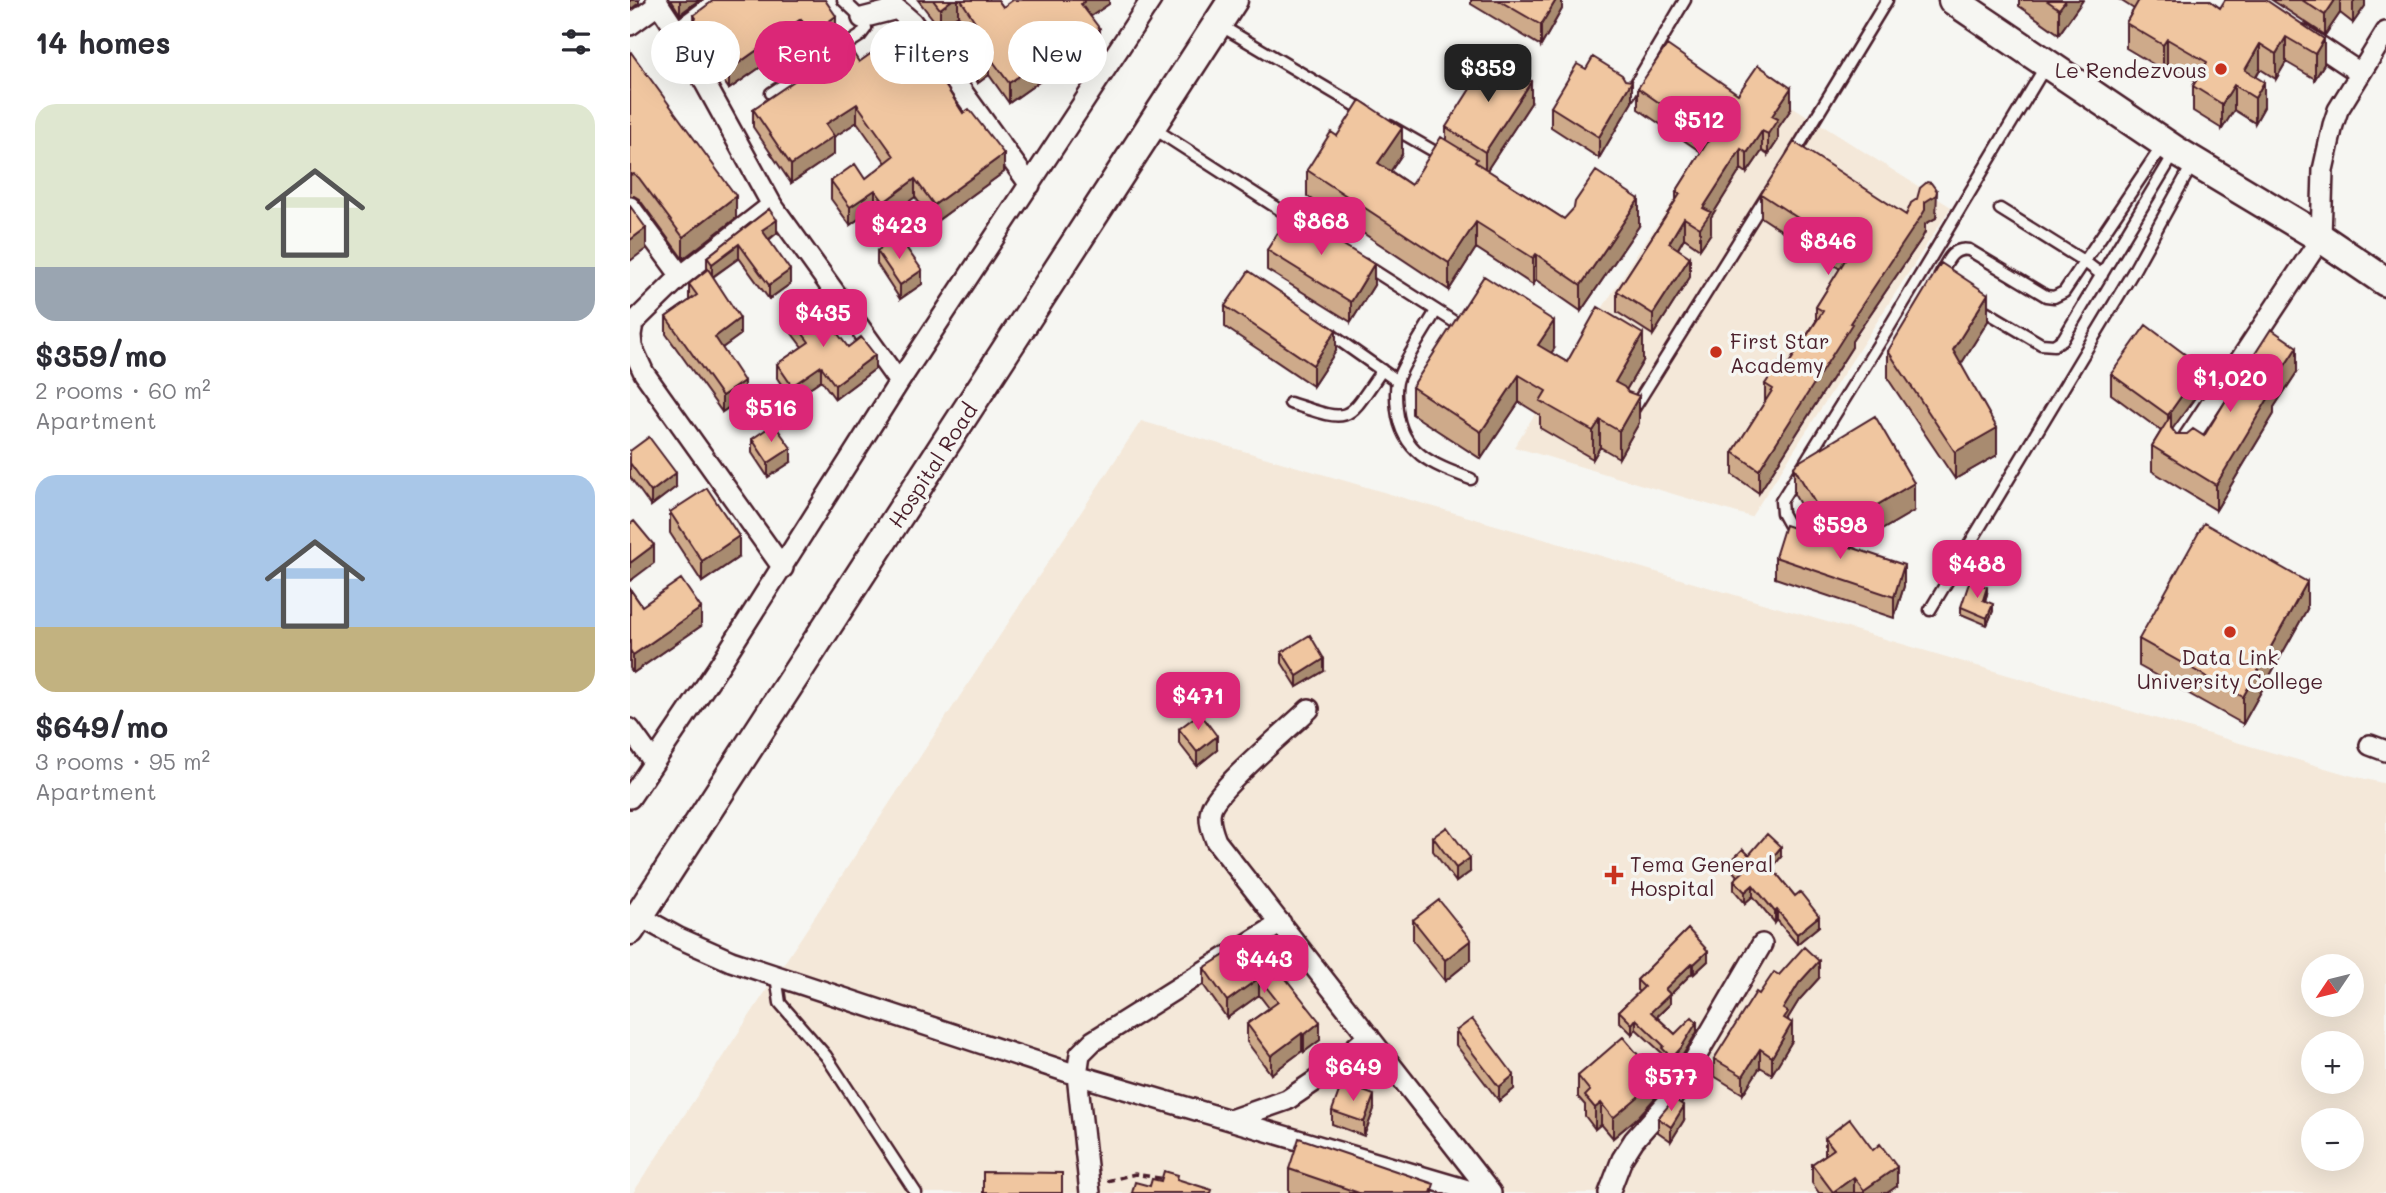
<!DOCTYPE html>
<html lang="en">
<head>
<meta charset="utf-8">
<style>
  body { margin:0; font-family:Mali,sans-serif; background:#f7f7f7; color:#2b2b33; height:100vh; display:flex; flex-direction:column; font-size:26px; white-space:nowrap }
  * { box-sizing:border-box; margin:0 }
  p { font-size:23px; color:#7c7c81 }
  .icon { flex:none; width:38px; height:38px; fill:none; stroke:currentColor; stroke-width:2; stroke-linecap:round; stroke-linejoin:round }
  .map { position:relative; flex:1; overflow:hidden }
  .side { display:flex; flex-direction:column; background:#fff; width:630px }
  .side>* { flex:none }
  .banner { position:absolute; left:21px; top:21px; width:665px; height:63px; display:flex; gap:14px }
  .needle { width:46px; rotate:235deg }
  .buttons { position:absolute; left:1671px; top:954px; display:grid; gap:14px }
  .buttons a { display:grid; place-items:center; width:63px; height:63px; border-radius:50%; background:#fff; box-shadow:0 7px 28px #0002; font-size:35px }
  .price { position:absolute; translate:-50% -60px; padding:0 16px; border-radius:14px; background:#db2777; color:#fff; font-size:23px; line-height:46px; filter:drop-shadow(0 2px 4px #0008) }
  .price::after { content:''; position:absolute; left:50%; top:42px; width:21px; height:16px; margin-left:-10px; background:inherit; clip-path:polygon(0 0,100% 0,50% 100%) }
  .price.current { background:#222; color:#fff }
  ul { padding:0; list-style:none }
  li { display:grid; align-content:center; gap:14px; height:371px; padding:0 35px }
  li span { display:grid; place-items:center; height:217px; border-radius:21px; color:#555 }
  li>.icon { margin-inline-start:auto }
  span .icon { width:126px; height:126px; fill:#fffc; stroke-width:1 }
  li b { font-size:30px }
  h2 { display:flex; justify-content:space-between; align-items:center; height:84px; padding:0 35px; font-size:30px }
  .chip { padding:0 24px; border-radius:32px; background:#fff; box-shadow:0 7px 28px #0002; font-size:24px; line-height:63px }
  .chip.current { background:#db2777; color:#fff }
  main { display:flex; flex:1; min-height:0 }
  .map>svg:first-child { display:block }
  .built { fill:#f4e8d9; fill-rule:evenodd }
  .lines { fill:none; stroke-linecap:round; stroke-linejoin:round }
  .lane-casing { stroke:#4a1f2b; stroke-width:15 }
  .street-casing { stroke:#4a1f2b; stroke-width:24 }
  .secondary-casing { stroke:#4a1f2b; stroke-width:33 }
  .path { stroke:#4a1f2b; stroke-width:3.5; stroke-dasharray:7 5; stroke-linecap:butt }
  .lane { stroke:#f6f6f2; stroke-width:10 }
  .street { stroke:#f6f6f2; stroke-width:19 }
  .secondary { stroke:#f6f6f2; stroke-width:28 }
  .wall { fill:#ceaa8a; stroke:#4a1f2b; stroke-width:2 }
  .shaded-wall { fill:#a88b70; stroke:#4a1f2b; stroke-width:2 }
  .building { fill:#f0c6a0; stroke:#4a1f2b; stroke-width:2 }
  .poi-dot { fill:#c8321e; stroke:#f6f6f2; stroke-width:2.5 }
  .labels { text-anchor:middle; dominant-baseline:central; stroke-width:7; stroke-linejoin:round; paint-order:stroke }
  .poi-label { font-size:21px; fill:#4a1f2b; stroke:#f6f6f2; text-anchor:start }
  .street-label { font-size:21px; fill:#4a1f2b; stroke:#f6f6f2 }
</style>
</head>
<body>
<main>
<section class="side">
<h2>14 homes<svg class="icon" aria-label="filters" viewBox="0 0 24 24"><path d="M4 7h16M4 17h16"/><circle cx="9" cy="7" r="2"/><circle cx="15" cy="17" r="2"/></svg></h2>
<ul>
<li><span style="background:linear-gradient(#dfe7d0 75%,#9aa5b1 0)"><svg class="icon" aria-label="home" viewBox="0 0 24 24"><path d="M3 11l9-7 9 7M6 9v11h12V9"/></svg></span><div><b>$359/mo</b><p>2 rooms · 60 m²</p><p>Apartment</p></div></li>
<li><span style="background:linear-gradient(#a9c7e8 70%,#c2b280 0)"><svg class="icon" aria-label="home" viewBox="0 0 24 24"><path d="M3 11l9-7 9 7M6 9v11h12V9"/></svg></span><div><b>$649/mo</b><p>3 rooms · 95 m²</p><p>Apartment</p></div></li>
</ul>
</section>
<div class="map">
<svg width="1756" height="1193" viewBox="0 0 1756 1193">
  <rect width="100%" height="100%" fill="#f6f6f2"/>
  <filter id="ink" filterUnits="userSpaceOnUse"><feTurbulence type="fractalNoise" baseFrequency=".0143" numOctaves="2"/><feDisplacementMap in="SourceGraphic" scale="14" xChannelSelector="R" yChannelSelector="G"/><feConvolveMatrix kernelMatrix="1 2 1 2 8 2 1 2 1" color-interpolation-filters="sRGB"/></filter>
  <g filter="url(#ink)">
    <path class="built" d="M1124,82l197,125 -200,310 -237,-70 121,-190z
      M511,421l1208,354 37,9v409h-1753zM1684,966h38v38h-38zM1684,1043h38v39h-38zM1684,1120h38v38h-38z"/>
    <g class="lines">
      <defs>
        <path id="lane" d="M588,24l147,87
          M141,93l89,-57 6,-8 -4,-10 -19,-18
          M999,95l56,-95
          M760,126l54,31
          M523,128l146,94
          M1163,155l94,-155
          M1370,209l85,53 17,13
          M735,265l91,58
          M1310,275c7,-14 12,-28 29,-25l77,46 8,1 10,-5 98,-146
          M1347,306l64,38 13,1 9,-6 111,-185
          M806,311c-9,16 -36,56 -39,71 -2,9 -1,19 0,28 5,44 37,55 74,69
          M696,331l71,50
          M660,403c62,20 55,21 92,-33
          M1003,410l135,-216
          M1166,538l-14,-25 -1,-12 107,-172 157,-262
          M1300,610l203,-338 59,-107
          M146,976l4,27 46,53 90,137"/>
        <path id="street" d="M26,0l21,32 95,173 127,177
          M232,18l35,-9 15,13 118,163
          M0,25l29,-21
          M47,32l43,-32
          M1673,35l57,38
          M142,205l-91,71 -48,47 -2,12 1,12 12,26 139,195
          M0,207l51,69
          M1552,448l139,-210 2,-68 10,-45 5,-15 48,-78
          M679,709c-19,19 -92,79 -98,100 -3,11 1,22 5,32l275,352
          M0,729l23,32
          M1740,745l16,6
          M0,798l87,-129 182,-287 252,-382
          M9,916l40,22 52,23 346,114 401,118
          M600,1120l57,-20 31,-21 51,-43
          M460,1193l-13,-118 3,-21 13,-13 188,-118
          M979,1193l13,-34 12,-19 39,-44 89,-152"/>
        <path id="secondary" d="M1323,0l223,151 145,87 65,44
          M0,930l603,-930"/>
      </defs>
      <use href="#lane" class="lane-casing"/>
      <use href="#street" class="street-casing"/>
      <use href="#secondary" class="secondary-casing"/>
      <path class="path" d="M477,1181l28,-7 30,5"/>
      <use href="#lane" class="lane"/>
      <use href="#street" class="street"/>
      <use href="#secondary" class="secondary"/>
    </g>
    <path class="wall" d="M41,0h28l-19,14z
      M195,0l11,35 -25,18 -10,-14 -72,50 -34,-50 -1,-24z
      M288,0h80l5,7 106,-7v4l-19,12 10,32 -22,16 -5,-6 -64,45 -20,-28 -11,8 -20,-28v-19l10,-7 -10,-14 -18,13z
      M841,0h91v9l-21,37 -70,-42z
      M1389,0h64l-24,34 -40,-28z
      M1490,0h89l11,8 46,-8 58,64 -9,15 -29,-17 -10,17 -16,-10 -4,8 8,30 -9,16 -21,-13 -12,19 -29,-18v-25l3,-5 -29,-17 -4,6 -37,-22v-25l8,-14z
      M1642,0h93v6l-12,17 -13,-10 -15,22z
      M0,51l106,167 -53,41 -44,-60 -5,-3h-4z
      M229,62h53l28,14 23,37 41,59 -70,51 -19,-26 -31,23 -9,-13 -25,18 -19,-26v-18l34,-2 21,-16 -29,-41 -23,15v17l-43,29 -38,-56v-18l75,-45z
      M1008,88l100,6 53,15 -13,19v12l-10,15 -6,-4 -15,22 -6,-4 -30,48v16l-11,16 -16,-11 -6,11 12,28 -37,58 -36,-23v-21l59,-91v-8l25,-40 -63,-43z
      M1002,102l-33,56 -48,-31v-20z
      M901,103l-44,67 77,49 75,7 -58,85 -45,-31 -3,5 -57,-37 -27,42 -142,-94v-26l30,-34 65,18 -11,17 20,14 35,-45v-13z
      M1131,194l145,21 31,-1 -1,4 -11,6v8l-3,6 -70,103v6l-93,146 -26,-18v-23l32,-50v-18l21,-16 30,-47v-14l24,-38 -79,-52z
      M139,209l8,24 -8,7 21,44 -21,15 -30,-41 -26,19 27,58 -18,13 22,49 -22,15 -56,-78v-17l23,-16v-17l18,-14v-13z
      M637,250l107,35 -23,37 -84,-52z
      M247,251l45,33 -22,15 -23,-35z
      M595,306l111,45 -23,35 -88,-59z
      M160,317l58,30 27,22 -40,30 -14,-19 -29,20 -15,-22v-14l25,-17 -12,-16z
      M1358,321l-27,43 36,91 -42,24 -67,-100v-28z
      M924,349l-3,4 16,9 76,-1 -17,29 13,33 -20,35 -19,-11 -7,12 -53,-31v-13l-21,-13 -38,57 -69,-45v-27z
      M1614,371l53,1 -23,35v7l-58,96 -64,-39v-25l9,-15 -50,-37v-20l91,14 -30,41 4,5 28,2 23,-37v-21z
      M122,439l39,23 -23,15 -16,-24z
      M0,451l46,36 -25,19 -21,-29z
      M1164,467l120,44 -63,37 53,38 -10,32 -119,-40v-21l44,-20 -25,-43z
      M40,512l69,45 -37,25 -32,-49z
      M0,589l12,17 59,20 -68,47 -3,-5z
      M1357,594l-2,7 8,10 -6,14 -26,-11v-7z
      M1677,609l-64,115 -104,-58v-27z
      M652,652l42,19 -27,16 -15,-24z
      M549,729l38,21 -20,16 -18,-23z
      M803,837l37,35 -14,10 -23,-31z
      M1119,855l32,2 -9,11 47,58 -22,18 -20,-24 -2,3 -22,-27 -8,7 -11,-13v-10l3,-4 -5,-6v-10z
      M783,920l58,40 -26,21 -32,-40z
      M1058,929l20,32 -14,13 -2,-1 -22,22v9l-13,13 18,17 22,-2 -16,26 -9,10 -10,-10v-5l-26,-24 -4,5 -13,-13v-10l20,-19 -2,-2v-10z
      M623,937l67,103 -16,12 -2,-1 -31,23 -24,-32v-18l22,-16 -10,-13 -32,23 -23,-32v-18z
      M1149,975l40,3 -20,22 -11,18 4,23 -20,33 -12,-7 -17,27 -29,-18v-17l45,-65z
      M826,1031l58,58 -15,12 -43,-56z
      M948,1076l78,21 -18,20 -25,21 -12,-14 -6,5 -10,-13v-11l-7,-8z
      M744,1109l-10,27 -32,-12v-13z
      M1028,1118l26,2 -13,21 -13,-9z
      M1195,1138l72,48 -10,7h-68l-7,-10v-19l13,-9z
      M659,1169l145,24h-145z"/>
    <path class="shaded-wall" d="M0,0h9v3l-9,7z
      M50,0h19l-19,14z
      M322,0h6v15l-18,13v-19z
      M456,0h23v4l-28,19v-19z
      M926,0h6v9l-21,37v-21z
      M1436,0h17l-24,34v-25z
      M1705,0h5v13l-15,22v-20z
      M1725,0h10v6l-12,17v-20z
      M206,16v19l-25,18v-19z
      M171,19v20l-72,50v-19z
      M470,29v19l-22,16v-19z
      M1656,37v25l-10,17v-25z
      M443,39v19l-64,45v-20z
      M1537,39v25l-4,6v-25z
      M1694,39v25l-9,15v-25z
      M1630,44v25l-14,23 -1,-22z
      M359,56v19l-11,8v-19z
      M1002,81v21l-33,56v-21z
      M901,82v21l-46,70v-21z
      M1634,82v25l-9,16v-25z
      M1604,85v25l-12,19v-25z
      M1161,88v21l-13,19v12l-10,15v-21l4,-18z
      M227,104v18l-23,15v17l-43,29v-18l35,-41z
      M772,128v26l-24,36v-27z
      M1132,131v20l-15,22v-20z
      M1111,149v20l-30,48v16l-11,16v-21l3,-20z
      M374,154v18l-70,51v-18z
      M285,179v18l-31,23v-18z
      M245,190v17l-25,18v-18z
      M1307,191l-1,27 -11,6v8l-3,6 -70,103v6l-93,146v-23l166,-268z
      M106,196v22l-53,41v-22z
      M1009,199v27l-58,85v-26z
      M1054,218v20l-15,26v-21z
      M147,220v13l-15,11v-14z
      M846,222v26l-27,42v-27z
      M16,228v21l-16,12v-21z
      M109,244v14l-27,19v-13z
      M906,254v26l-3,5v-27z
      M1060,257v20l-37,58v-21z
      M744,264v21l-23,37v-20z
      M160,270v14l-21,15v-14z
      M292,270v14l-22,15v-14z
      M1358,294v27l-35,56v-27z
      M110,318v17l-25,18v-16z
      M924,321v28l-16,23v-27z
      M706,330v21l-23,35v-21z
      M1013,334v27l-28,48v-27z
      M1667,347v25l-23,35v7l-58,96v-25l55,-98z
      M245,355v14l-40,30v-14z
      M191,366v14l-29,20v-14z
      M1572,367v21l-34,47v-20z
      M889,375v27l-38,57v-27z
      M114,381v16l-22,15v-16z
      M1009,396v27l-20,35v-27z
      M970,420v27l-7,12v-28z
      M1367,428v27l-42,24v-27z
      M161,448v14l-23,15v-14z
      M46,473v14l-25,19v-14z
      M1284,483v28l-82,48v-27z
      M109,536v21l-37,25v-21z
      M24,545v18l-24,18v-18z
      M1274,565v21l-10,32v-21z
      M1677,582v27l-64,115v-27z
      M1357,587v7l-4,13v-7z
      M1363,604v7l-6,14v-7z
      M71,608v18l-68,47v-18z
      M694,659v12l-27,16v-11z
      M587,736v14l-20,16v-14z
      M1151,847v10l-13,16v-10z
      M840,858v14l-14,10v-14z
      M1123,885v11l-8,7v-11z
      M1147,910v10l-2,3v-11z
      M1189,916v10l-22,18v-10z
      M841,940v20l-26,21v-21z
      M1078,951v10l-14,13v-10z
      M1189,961v17l-20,22 -11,18v11l-4,-5 -1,-15 16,-26z
      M1062,963v10l-22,22v9l-19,18v-10l14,-23z
      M629,978v17l-32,23v-17z
      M1006,1019v10l-4,5v-10z
      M690,1022v18l-16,12v-17z
      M1067,1022v10l-16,26 -9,10v-10z
      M1162,1023v18l-20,33v-17z
      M672,1033v18l-31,23v-18z
      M1130,1049v18l-17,27v-18z
      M884,1075v14l-15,12v-14z
      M1026,1076v21l-18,20 -25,21v-20z
      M744,1095v14l-10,27v-14z
      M971,1103v21l-6,5v-21z
      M1054,1106v14l-13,21v-14z
      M1267,1167v19l-10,7h-23v-3z
      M1224,1177v16h-21v-1z"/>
    <path class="building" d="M84,0h111l11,16 -25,18 -10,-15 -72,51 -34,-50 1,-2 -2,-3z
      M303,0h19l-12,9z
      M331,0h37l5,7 10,-7h73l-5,4 19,25 -22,16 -5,-6 -64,44 -20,-27 -11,8 -20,-28 18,-13z
      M868,0h58l-15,25z
      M1416,0h20l-7,9z
      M1509,0h70l11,8 5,-8h41l58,39 -9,15 -29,-17 -10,17 -16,-10 -15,26 19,12 -9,16 -21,-13 -12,19 -29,-18 14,-24 -40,-23 -4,6 -37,-22z
      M1672,0h33l-10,15z
      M264,37l18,25 15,-11 13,18 -4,2 27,42 6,-4 35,45 -70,51 -19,-26 -31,23 -9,-12 -25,17 -19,-26 24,-17 10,15 29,-23 -37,-52 -31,20 8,12 -43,29 -38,-56 72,-49 3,4 22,-16 9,14z
      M1037,45l71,49 20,-29 33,23 -19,28 6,3 -10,15 -6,-3 -15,22 -6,-4 -38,59 8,4 -11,16 -16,-10 -15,25 21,14 -37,57 -36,-23 63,-97 -4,-2 34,-54 -72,-50z
      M0,51l106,145 -53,41 -44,-59 -5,-4 -4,1z
      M861,56l40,26 -46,70 -39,-25z
      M963,57l29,18 3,5 7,1 -33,56 -48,-30 26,-43 9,5z
      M730,100l42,28 -24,35 33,22 30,-48 36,22 -2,3 89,57 10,-11 1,-6 21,-31 43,28 -58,86 -45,-31 -3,4 -57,-36 -27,41 -142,-93 24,-38 6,4z
      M1164,142l112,73 5,-12 6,-4 3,-11 7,-6 4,1 6,8 -1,4 -11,7v8l-3,5 -72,108 2,1 -93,146 -26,-18 40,-63 -8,-5 14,-21 7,5 37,-57 -7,-4 34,-55 -89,-58z
      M0,206l16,22 -16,12z
      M139,209l8,11 -15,10 28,40 -21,15 -30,-41 -27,20 -5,-7z
      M661,212l83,52 -23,38 -84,-52z
      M268,236l24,34 -22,15 -23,-34z
      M1311,263l47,31 -35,56 44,78 -42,24 -67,-101z
      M78,269l32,49 -25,19 29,44 -22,15 -56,-79 31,-22 -8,-11z
      M619,271l87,59 -23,35 -88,-59z
      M854,276l70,45 -16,24 29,17 31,-55 45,27 -28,48 9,5 4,5 11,4 -20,35 -19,-11 -7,11 -53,-30 6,-10 -27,-16 -38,57 -69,-45z
      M182,300l36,47 13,-10 14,18 -40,30 -14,-19 -29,20 -15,-22 32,-22 -19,-25z
      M1516,325l56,42 -34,48 -57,-41z
      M1641,329l26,18 -26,40 3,2 -58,96 -64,-39 19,-31v13l5,6h11l6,-5 11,7 32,-52 -9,-6 8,-13 9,6z
      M1245,416l39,67 -82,49 -38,-65 3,-4z
      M144,424l17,24 -23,15 -16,-24z
      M19,437l27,36 -25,19 -21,-29v-12z
      M77,488l32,48 -37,25 -32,-49z
      M4,521l20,24 -24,18v-39z
      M1574,523l103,59 -64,115 -104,-58z
      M1155,525l119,40 -10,32 -119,-40z
      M51,579l20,29 -68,47 -3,-5v-61l12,17z
      M1340,580l17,7 -4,13 10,4 -6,14 -26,-11z
      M680,635l14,24 -27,17 -15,-24z
      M570,713l17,23 -20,16 -18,-23z
      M817,827l23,31 -14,10 -23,-31z
      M1137,834l14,13 -13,16 27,33 5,-4 19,24 -22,18 -20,-24 -2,2 -22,-27 -8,7 -11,-12 9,-8 -11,-12 11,-11 6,6z
      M809,900l32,40 -26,20 -32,-40z
      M1058,929l20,22 -14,13 -2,-1 -27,26 5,5 -19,18 24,22 17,-17 5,5 -16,26 -9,10 -10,-10 2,-2 -28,-27 -4,5 -13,-13 25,-24 -7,-7z
      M623,937l67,85 -16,13 -2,-2 -31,23 -24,-32 31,-22 -19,-24 -32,23 -23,-33z
      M1174,947l15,14 -20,22 -16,26 5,3 -4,6 8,5 -20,34 -12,-8 -17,27 -29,-17 42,-67 3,2 15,-22 5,3z
      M842,1019l42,56 -15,12 -43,-56z
      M993,1037l33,39 -18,21 -25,21 -12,-15 -6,5 -10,-12 5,-5 -12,-15z
      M712,1083l32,12 -10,27 -32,-11z
      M1044,1099l10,7 -13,21 -13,-9z
      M1220,1119l23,31 7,-6 17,23 -33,23 -10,-13 -21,15 -21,-28 22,-15 -9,-11z
      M669,1138l135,46 -3,9h-72l-70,-24z
      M534,1171l14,4 -1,4 35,11 -1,3h-79l3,-11 15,4 2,-7 9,2z
      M353,1172l79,1v20h-79z"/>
  </g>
  <g class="poi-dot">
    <circle cx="1591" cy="69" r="7"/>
    <circle cx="1086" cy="352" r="7"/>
    <circle cx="1600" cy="632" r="7"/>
    <path d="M980.5 864.5h7v7h7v7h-7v7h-7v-7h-7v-7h7z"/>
  </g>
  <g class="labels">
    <g class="poi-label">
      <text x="1577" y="69" text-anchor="end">Le Rendezvous</text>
      <text x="1100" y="340">First Star<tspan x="1100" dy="24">Academy</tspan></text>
      <text x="1600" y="656" text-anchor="middle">Data Link<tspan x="1600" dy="24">University College</tspan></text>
      <text x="1000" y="863">Tema General<tspan x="1000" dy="24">Hospital</tspan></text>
    </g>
    <g class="street-label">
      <text transform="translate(302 465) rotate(-57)">Hospital Road</text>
    </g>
  </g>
</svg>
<div class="buttons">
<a><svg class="needle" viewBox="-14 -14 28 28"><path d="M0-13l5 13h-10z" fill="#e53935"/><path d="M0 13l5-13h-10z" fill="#7c7c81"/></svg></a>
<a>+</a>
<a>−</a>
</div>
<b class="price current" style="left:858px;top:104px">$359</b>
<b class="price" style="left:1069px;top:156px">$512</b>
<b class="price" style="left:691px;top:257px">$868</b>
<b class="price" style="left:269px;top:261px">$423</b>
<b class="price" style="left:1198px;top:277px">$846</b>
<b class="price" style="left:193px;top:349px">$435</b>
<b class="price" style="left:1600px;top:414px">$1,020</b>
<b class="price" style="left:141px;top:444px">$516</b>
<b class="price" style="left:1210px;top:561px">$598</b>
<b class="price" style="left:1347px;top:600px">$488</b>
<b class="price" style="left:568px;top:732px">$471</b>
<b class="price" style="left:634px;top:995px">$443</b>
<b class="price" style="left:723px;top:1103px">$649</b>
<b class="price" style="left:1041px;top:1113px">$577</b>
<div class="banner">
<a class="chip">Buy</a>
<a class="chip current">Rent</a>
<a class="chip">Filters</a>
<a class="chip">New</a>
</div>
</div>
</main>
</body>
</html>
